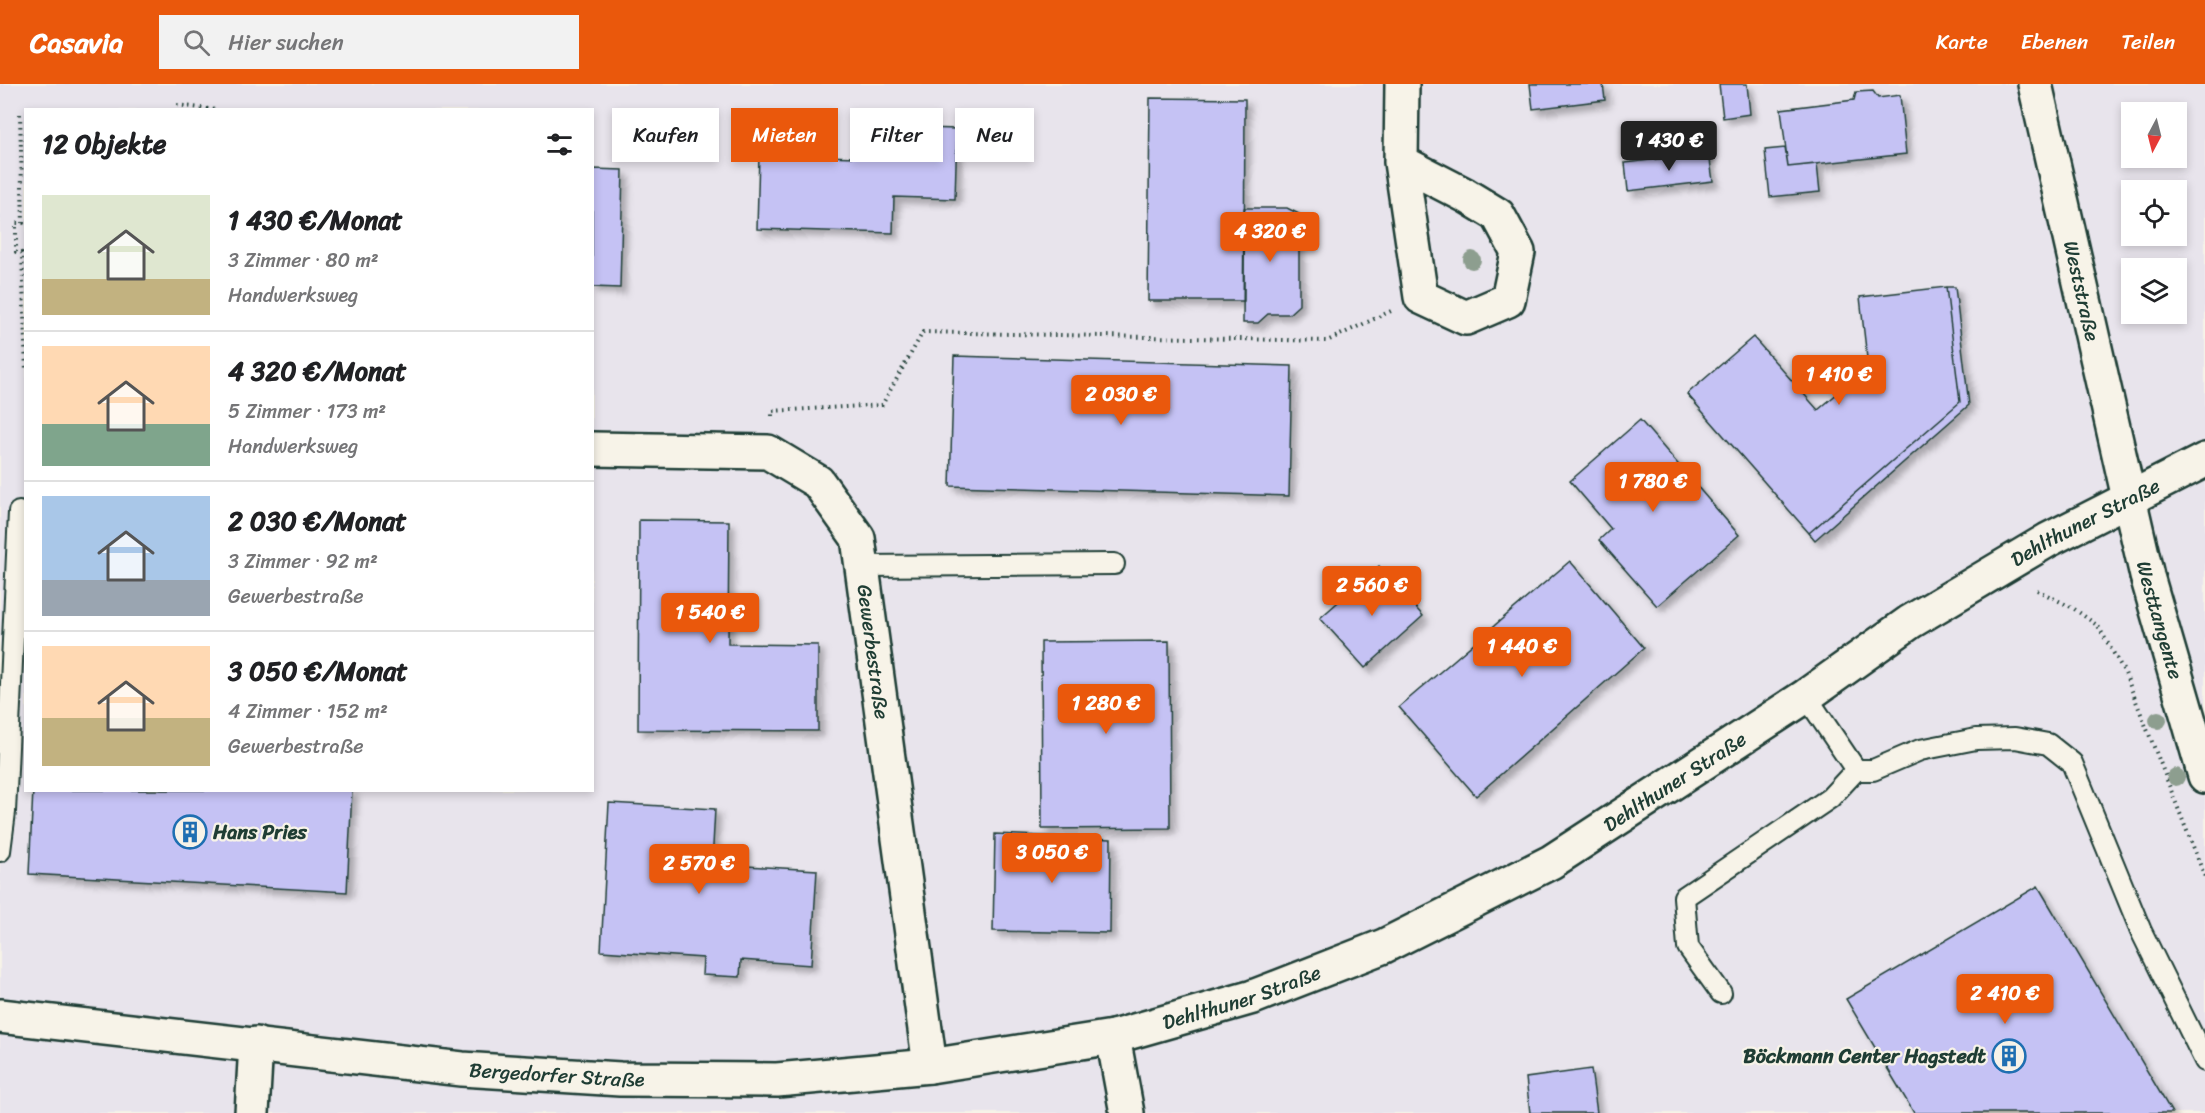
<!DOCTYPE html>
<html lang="de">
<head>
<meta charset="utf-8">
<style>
  body { margin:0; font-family:Sriracha,sans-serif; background:#f2f2f2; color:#202124; height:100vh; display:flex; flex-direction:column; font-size:22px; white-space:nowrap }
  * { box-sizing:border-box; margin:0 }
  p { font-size:20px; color:#757577 }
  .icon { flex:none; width:33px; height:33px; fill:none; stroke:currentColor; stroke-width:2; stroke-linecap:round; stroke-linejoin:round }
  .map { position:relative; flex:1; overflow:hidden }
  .drawer { position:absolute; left:24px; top:24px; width:570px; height:684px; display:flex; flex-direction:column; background:#fff; border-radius:0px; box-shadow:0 3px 9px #0003 }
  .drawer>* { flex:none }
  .banner { position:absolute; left:612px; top:24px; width:570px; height:54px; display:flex; gap:12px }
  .needle { width:39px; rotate:187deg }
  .tools { position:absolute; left:2121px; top:18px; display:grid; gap:12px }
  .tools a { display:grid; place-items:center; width:66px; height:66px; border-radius:0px; background:#fff; box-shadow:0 3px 9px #0003; font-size:30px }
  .price { position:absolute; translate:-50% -51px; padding:0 14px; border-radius:6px; background:#ea580c; color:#fff; font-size:20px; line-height:39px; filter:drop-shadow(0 2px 3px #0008) }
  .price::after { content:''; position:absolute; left:50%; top:36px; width:18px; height:14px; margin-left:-9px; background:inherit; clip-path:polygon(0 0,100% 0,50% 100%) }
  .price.active { background:#222; color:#fff }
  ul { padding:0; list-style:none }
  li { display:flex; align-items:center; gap:18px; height:150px; padding:0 18px }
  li+li { border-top:2px solid #e0e0e0 }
  li span { display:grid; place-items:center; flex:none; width:168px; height:120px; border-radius:0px; color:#555 }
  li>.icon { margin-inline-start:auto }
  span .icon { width:72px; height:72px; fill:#fffc; stroke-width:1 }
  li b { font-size:26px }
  h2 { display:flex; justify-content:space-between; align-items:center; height:72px; padding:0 18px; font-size:26px }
  .chip { padding:0 21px; border-radius:0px; background:#fff; box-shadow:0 3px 9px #0003; font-size:21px; line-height:54px }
  .chip.active { background:#ea580c; color:#fff }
  header { display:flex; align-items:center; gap:36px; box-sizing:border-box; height:84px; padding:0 30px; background:#ea580c; color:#fff }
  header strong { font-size:28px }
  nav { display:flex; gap:33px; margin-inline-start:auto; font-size:21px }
  .search { width:420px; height:54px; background:#f2f2f2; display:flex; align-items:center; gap:15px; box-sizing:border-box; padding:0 21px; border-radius:0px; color:#757577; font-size:22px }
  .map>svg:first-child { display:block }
  .built { fill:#e8e4ec; fill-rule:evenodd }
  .building { fill:#c5c2f4; stroke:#1f3d34; stroke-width:1.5; filter:url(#shadow) }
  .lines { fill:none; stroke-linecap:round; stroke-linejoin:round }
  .lane-casing { stroke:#1f3d34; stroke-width:24 }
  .street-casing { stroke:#1f3d34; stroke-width:38 }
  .secondary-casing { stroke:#1f3d34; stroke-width:38 }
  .path { stroke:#1f3d34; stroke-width:4; stroke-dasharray:1.5 4.5; stroke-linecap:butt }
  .lane { stroke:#f7f3e8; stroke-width:20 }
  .street { stroke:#f7f3e8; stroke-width:33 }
  .secondary { stroke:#f7f3e8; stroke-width:33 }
  .tree { fill:#8d9e8f }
  .labels { text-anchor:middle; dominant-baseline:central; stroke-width:4.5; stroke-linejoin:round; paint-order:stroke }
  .street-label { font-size:20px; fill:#1f3d34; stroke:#f7f3e8 }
  .poi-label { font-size:20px; font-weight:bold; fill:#1f3d34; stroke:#f7f3e8; text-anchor:start }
</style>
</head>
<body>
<header>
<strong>Casavia</strong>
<div class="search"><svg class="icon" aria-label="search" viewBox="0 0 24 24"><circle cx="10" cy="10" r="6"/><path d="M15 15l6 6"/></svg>Hier suchen</div>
<nav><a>Karte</a><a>Ebenen</a><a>Teilen</a></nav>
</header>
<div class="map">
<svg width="2205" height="1029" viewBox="0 0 2205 1029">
  <defs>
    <filter id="shadow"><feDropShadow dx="5.5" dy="5.5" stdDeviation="3" flood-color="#0004"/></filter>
  </defs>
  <rect width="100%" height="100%" fill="#f7f3e8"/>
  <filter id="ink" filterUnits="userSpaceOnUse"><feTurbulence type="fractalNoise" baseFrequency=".0167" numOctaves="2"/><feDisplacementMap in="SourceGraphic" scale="12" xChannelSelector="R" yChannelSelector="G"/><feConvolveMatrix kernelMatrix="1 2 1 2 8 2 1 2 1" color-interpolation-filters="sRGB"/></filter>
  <g filter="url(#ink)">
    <path class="built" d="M0,0h2205v1029h-2205zM26,26h566v680h-566zM2132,28h44v46h-44zM2132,106h44v46h-44zM2132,184h44v46h-44z"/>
    <path class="building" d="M1530,0h73l2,16 -72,9z
      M1719,0h28l3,30 -27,4z
      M1873,7l5,7 22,-3 6,59 -118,13 -7,-58 73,-9 2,-8z
      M1150,14l95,1 -1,202h-96z
      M889,43l68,2 -2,70 -61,-2 -1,36 -136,-4 2,-75 129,4z
      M1707,52l2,17 -39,5 -2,-18z
      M1785,64l3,19 29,-3 3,28 -50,5 -5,-47z
      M1709,69l4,28 -85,10 -3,-28z
      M592,85l31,1 -3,118 -28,-1z
      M1244,124h43l12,6v91l-10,9h-21l-10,9h-15z
      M1946,203l14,115 -151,131 -122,-139 66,-57 65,73 50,-43 -8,-70z
      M1946,203h9l14,118 -154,135 -6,-7 151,-131z
      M954,272l338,10 -3,130 -339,-10z
      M1640,336l99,115 -82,71 -58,-66 12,-11 -41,-48z
      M639,436l90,1 -1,123 90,1v86l-180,-1z
      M1570,477l74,87 -168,148 -77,-89z
      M1379,482l44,50 -58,52 -45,-50z
      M1169,557l1,187 -128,1 -1,-187z
      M33,706h319l-5,102 -318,-18z
      M609,719l106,6 -3,55 105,6 -6,95 -70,-5 -1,17 -38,-2 1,-17 -102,-7z
      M995,750l116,5 -1,94 -117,-2z
      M2038,802l134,227h-258l-68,-114z
      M1591,985l6,44h-67l-4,-35z"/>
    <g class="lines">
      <defs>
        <path id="lane" d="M862,482l252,-2
          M1806,612l50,74h17l47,-20 56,-11 39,-1 33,6 24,19 69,168 64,130
          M0,767l5,-39 14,-300
          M1721,909l-33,-46 -4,-50 146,-99 26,-28"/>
        <g id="street">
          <path id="s1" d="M2035,0l94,414"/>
          <path d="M1401,78l64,33 33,20 20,37 -10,48 -42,18 -45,-21 -20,-135 1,-78"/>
          <path id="s2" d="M592,365l176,3 50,30 40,56 72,528"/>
          <path d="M1113,953l14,76"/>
          <path d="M252,1029l4,-69"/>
        </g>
        <g id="secondary">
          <path id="s3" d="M2129,414l18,78 58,200"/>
          <path id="s4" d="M0,932l462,53 158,10 157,1 153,-14 183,-29 140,-40 131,-51 167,-84 255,-166 104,-74 138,-82 157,-80"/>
        </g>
      </defs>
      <use href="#lane" class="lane-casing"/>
      <use href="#street" class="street-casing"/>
      <use href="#secondary" class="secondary-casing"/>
      <path class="path" d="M177,21l40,5
        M20,30l3,109h-7v29l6,1 4,118
        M772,332v-5l110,-6 41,-73 404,9 64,-30
        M2037,506l36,18 25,18 27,47 80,204"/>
      <use href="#lane" class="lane"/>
      <use href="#street" class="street"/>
      <use href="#secondary" class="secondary"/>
    </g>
    <g class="tree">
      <circle cx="1472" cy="176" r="9"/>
      <circle cx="2158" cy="636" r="9"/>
      <circle cx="2176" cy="693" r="9"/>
    </g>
  </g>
  <defs>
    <symbol id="building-ring" viewBox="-11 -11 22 22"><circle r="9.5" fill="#f7f3e8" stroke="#1f6fb2" stroke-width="1.5"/><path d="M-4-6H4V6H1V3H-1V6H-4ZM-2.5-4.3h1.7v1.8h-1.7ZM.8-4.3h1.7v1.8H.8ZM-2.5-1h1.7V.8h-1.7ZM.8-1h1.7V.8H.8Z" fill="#1f6fb2"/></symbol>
  </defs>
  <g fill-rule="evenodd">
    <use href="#building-ring" x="171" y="729" width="38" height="38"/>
    <use href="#building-ring" x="1990" y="953" width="38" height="38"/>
  </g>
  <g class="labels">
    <g class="street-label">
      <text stroke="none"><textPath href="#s1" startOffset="212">Weststraße</textPath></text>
      <text stroke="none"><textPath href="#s4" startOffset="2226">Dehlthuner Straße</textPath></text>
      <text stroke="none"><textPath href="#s3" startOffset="126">Westtangente</textPath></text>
      <text stroke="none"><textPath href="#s2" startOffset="418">Gewerbestraße</textPath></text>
      <text stroke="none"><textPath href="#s4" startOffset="1740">Dehlthuner Straße</textPath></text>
      <text stroke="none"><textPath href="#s4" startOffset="1254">Dehlthuner Straße</textPath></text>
      <text stroke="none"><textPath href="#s4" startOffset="560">Bergedorfer Straße</textPath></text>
    </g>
    <g class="poi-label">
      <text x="213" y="748">Hans Pries</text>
      <text x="1986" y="972" text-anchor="end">Böckmann Center Hagstedt</text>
    </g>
  </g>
</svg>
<div class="tools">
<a><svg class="needle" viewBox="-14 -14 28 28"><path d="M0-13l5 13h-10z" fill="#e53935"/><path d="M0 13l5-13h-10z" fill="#757577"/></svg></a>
<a><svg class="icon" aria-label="locate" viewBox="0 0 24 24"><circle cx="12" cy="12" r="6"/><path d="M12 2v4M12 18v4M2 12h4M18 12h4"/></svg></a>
<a><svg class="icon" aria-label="layers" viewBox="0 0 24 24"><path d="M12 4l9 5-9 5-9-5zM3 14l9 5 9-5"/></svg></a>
</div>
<b class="price active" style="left:1669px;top:88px">1 430 €</b>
<b class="price" style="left:1270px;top:179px">4 320 €</b>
<b class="price" style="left:1839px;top:322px">1 410 €</b>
<b class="price" style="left:1121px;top:342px">2 030 €</b>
<b class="price" style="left:1653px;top:429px">1 780 €</b>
<b class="price" style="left:1372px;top:533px">2 560 €</b>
<b class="price" style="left:710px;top:560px">1 540 €</b>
<b class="price" style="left:1522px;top:594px">1 440 €</b>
<b class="price" style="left:1106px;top:651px">1 280 €</b>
<b class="price" style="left:1052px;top:800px">3 050 €</b>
<b class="price" style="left:699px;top:811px">2 570 €</b>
<b class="price" style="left:2005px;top:941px">2 410 €</b>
<div class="banner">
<a class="chip">Kaufen</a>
<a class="chip active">Mieten</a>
<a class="chip">Filter</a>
<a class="chip">Neu</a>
</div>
<section class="drawer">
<h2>12 Objekte<svg class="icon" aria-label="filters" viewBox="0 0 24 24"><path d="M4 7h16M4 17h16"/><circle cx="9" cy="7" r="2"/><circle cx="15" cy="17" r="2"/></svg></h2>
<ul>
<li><span style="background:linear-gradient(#dfe7d0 70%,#c2b280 0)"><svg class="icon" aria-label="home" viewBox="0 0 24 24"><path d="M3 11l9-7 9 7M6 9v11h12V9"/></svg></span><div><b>1 430 €/Monat</b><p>3 Zimmer · 80 m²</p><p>Handwerksweg</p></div></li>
<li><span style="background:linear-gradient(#ffd9b3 65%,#7fa58c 0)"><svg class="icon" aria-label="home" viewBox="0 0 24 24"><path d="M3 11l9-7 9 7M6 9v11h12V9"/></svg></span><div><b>4 320 €/Monat</b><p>5 Zimmer · 173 m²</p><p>Handwerksweg</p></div></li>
<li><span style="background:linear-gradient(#a9c7e8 70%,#9aa5b1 0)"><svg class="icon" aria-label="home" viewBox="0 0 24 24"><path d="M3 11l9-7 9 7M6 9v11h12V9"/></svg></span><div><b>2 030 €/Monat</b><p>3 Zimmer · 92 m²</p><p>Gewerbestraße</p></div></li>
<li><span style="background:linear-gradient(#ffd9b3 60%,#c2b280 0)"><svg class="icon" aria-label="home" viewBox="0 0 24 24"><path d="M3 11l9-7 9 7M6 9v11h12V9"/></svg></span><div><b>3 050 €/Monat</b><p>4 Zimmer · 152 m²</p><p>Gewerbestraße</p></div></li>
</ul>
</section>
</div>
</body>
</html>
